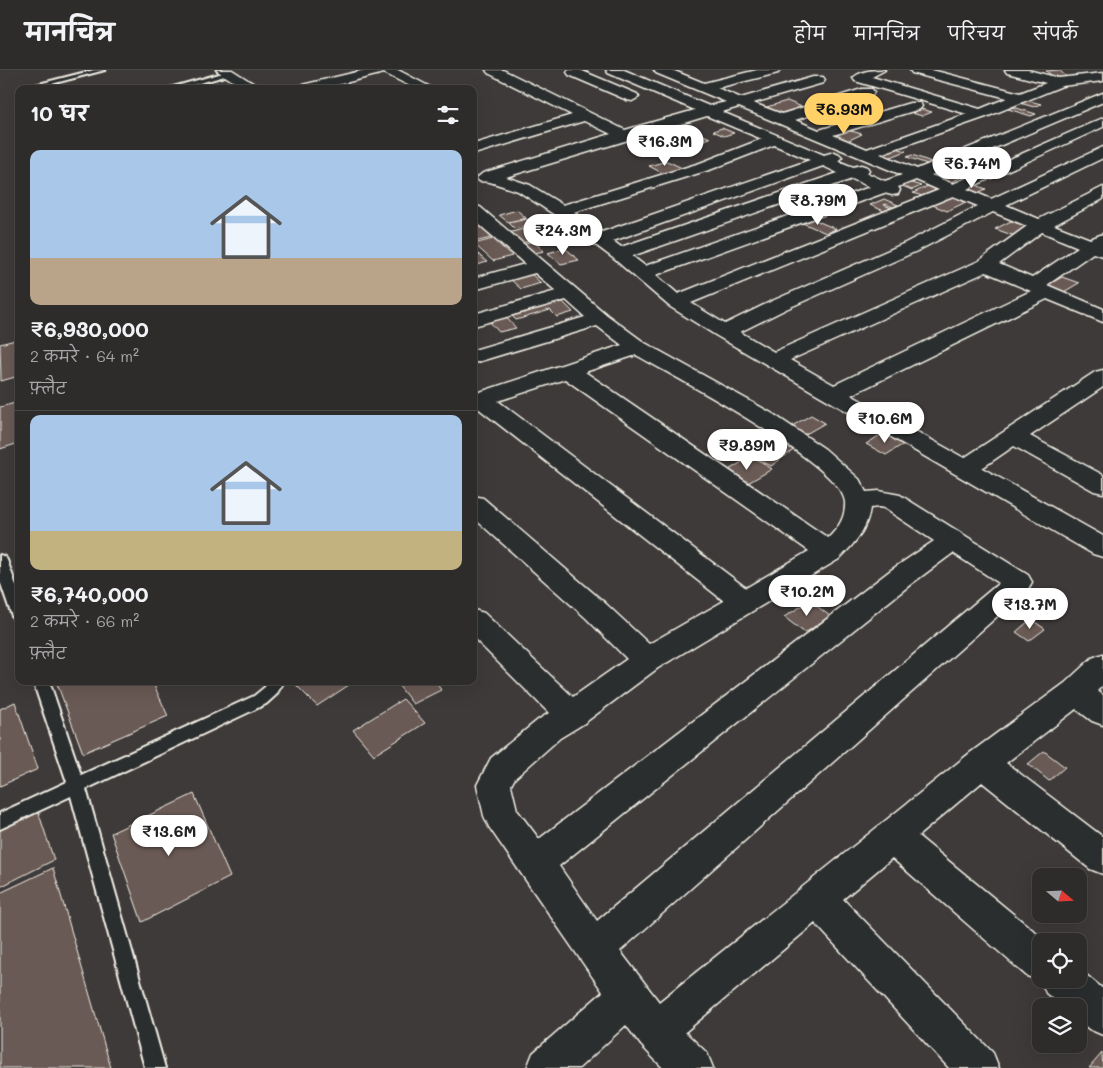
<!DOCTYPE html>
<html lang="hi">
<head>
<meta charset="utf-8">
<style>
  body { margin:0; font-family:Mali,"Playpen Sans Deva",sans-serif; background:#3a3837; color:#f1f3f6; height:100vh; display:flex; flex-direction:column; font-size:19px; white-space:nowrap }
  * { box-sizing:border-box; margin:0 }
  p { font-size:16px; color:#a7a7a9 }
  .icon { flex:none; width:28px; height:28px; fill:none; stroke:currentColor; stroke-width:2; stroke-linecap:round; stroke-linejoin:round }
  .map { position:relative; flex:1; overflow:hidden }
  .drawer { position:absolute; left:15px; top:15px; width:462px; height:600px; display:flex; flex-direction:column; background:#2e2c2b; border-radius:10px; box-shadow:0 5px 20px #0002,0 0 0 1px #494847 }
  .drawer>* { flex:none }
  .needle { width:32px; rotate:109deg }
  .buttons { position:absolute; left:1032px; top:798px; display:grid; gap:10px }
  .buttons a { display:grid; place-items:center; width:55px; height:55px; border-radius:10px; background:#2e2c2b; box-shadow:0 5px 20px #0002,0 0 0 1px #494847; font-size:25px }
  .price { position:absolute; translate:-50% -42px; padding:0 11px; border-radius:18px; background:#fff; color:#222; font-size:16px; line-height:32px; filter:drop-shadow(0 1px 2px #0008) }
  .price::after { content:''; position:absolute; left:50%; top:30px; width:15px; height:11px; margin-left:-8px; background:inherit; clip-path:polygon(0 0,100% 0,50% 100%) }
  .price.selected { background:#ffd166; color:#111 }
  ul { padding:0; list-style:none }
  li { display:grid; align-content:center; gap:10px; height:265px; padding:0 15px }
  li+li { border-top:1px solid #494847 }
  li span { display:grid; place-items:center; height:155px; border-radius:10px; color:#555 }
  li>.icon { margin-inline-start:auto }
  span .icon { width:90px; height:90px; fill:#fffc; stroke-width:1 }
  li b { font-size:21px }
  h2 { display:flex; justify-content:space-between; align-items:center; height:60px; padding:0 15px; font-size:21px }
  header { display:flex; align-items:center; gap:30px; box-sizing:border-box; height:70px; padding:0 25px; background:#2e2c2b; border-bottom:1px solid #494847 }
  header strong { font-size:24px }
  nav { display:flex; gap:28px; margin-inline-start:auto; font-size:18px }
  .map>svg:first-child { display:block }
  .building { fill:#6b5a54; stroke:#f4f1e8 }
  .lines { fill:none; stroke-linecap:round; stroke-linejoin:round }
  .service-casing { stroke:#f4f1e8; stroke-width:4 }
  .minor-casing { stroke:#f4f1e8; stroke-width:3 }
  .service { fill:#2a2d2e; fill-rule:evenodd }
  .minor { fill:#2a2d2e; fill-rule:evenodd }
</style>
</head>
<body>
<header>
<strong>मानचित्र</strong>
<nav><a>होम</a><a>मानचित्र</a><a>परिचय</a><a>संपर्क</a></nav>
</header>
<div class="map">
<svg width="1103" height="998" viewBox="0 0 1103 998">
  <rect width="100%" height="100%" fill="#3e3a39"/>
  <filter id="ink" filterUnits="userSpaceOnUse"><feTurbulence type="fractalNoise" baseFrequency=".02" numOctaves="2"/><feDisplacementMap in="SourceGraphic" scale="10" xChannelSelector="R" yChannelSelector="G"/><feConvolveMatrix kernelMatrix="1 2 1 2 8 2 1 2 1" color-interpolation-filters="sRGB"/></filter>
  <g filter="url(#ink)">
    <path class="building" d="M1059,0l9,8h-13l-9,-7z
      M1026,30l15,4 -7,3 -14,-4z
      M787,31l15,6 -27,8 -15,-6z
      M1010,36l26,8 -5,2 -26,-8z
      M921,39l11,3 -10,4 -10,-3z
      M677,52l16,7 -11,3 -15,-6z
      M722,58l12,5 -10,3 -11,-5z
      M844,59l18,5 -19,9 -17,-8z
      M701,64l9,4 -17,5 -9,-4z
      M894,77l12,4 -22,9 -12,-4z
      M912,85l22,8 -4,2 -23,-8z
      M667,91l15,7 -18,6 -15,-8z
      M946,99l19,6 -17,9 -18,-7z
      M909,112l12,4 -9,4 -12,-5z
      M971,113l15,6 -13,6 -15,-6z
      M928,116l9,4 -15,6 -9,-3z
      M950,126l16,6 -19,9 -17,-7z
      M884,129l14,6 -5,2 -8,-3 -1,1 7,3 -7,3 -14,-6z
      M517,140l9,8 -18,4 -9,-7z
      M810,148l26,11 -10,4 -26,-11z
      M527,149l7,5 -19,5 -6,-6z
      M474,150h2l19,17 -21,5z
      M1011,151l20,7 -16,8 -20,-7z
      M534,156l13,10 -30,8 -12,-10z
      M493,169l19,17 -19,5 -19,-17z
      M533,171l11,10 -14,3 -11,-9z
      M565,178l14,12 -18,4 -13,-11z
      M478,184l9,8 -13,4v-11z
      M530,203l11,10 -20,6 -11,-10z
      M1062,207l17,6 -17,10 -16,-7z
      M559,228l14,14 -16,5 -7,-7 -34,10 -8,-8z
      M503,244l13,14 -17,4 -13,-14z
      M19,269v37l-18,5 -1,-37z
      M19,332v41l-19,6v-42z
      M811,345l14,8 -26,15 -14,-8z
      M885,362l20,11 -19,12 -20,-11z
      M781,371l14,8 -24,17 -15,-8z
      M752,386l20,13 -31,18 -19,-13z
      M810,531l20,15 -25,17 -21,-16z
      M1031,549l14,10 -16,12 -13,-9z
      M56,611h96l16,35 -85,37z
      M296,611h59l-38,25 -23,-23z
      M395,611h40l6,9 -28,14z
      M403,629l22,24 -51,32 -21,-25z
      M15,632l23,67 -38,17v-77z
      M1044,681l21,16 -16,14 -21,-17z
      M194,724l36,83 -88,45 -31,-89z
      M37,738l17,52 -54,27v-62z
      M53,798l58,200h-111v-175z
      M1102,983l1,15h-14z"/>
    <g class="lines">
      <defs>
        <path id="service" d="M94,0h11l-73,19h-13z
          M230,1l3,2 -1,1 -54,15h-12z
          M0,485l5,2 2,3 12,34v27l-5,-1 -2,-4 -12,-35z
          M33,611h16l32,94 173,-79 11,-9 3,-6h16l-8,14 -10,9 -180,85 79,279h-20l-74,-272 -71,33v-16l67,-31z"/>
        <path id="minor" d="M216,0h16l30,19h-17z
          M365,0h33l36,19h-18l-32,-16 -63,16h-25l2,-3z
          M486,0h17l122,60 70,-20 -87,-37 -2,-3h18l85,36 17,-4 -70,-29 -2,-3h18l32,13 53,-13h23l-2,3 -61,15 24,10 72,-21h10l2,3 -2,3 -70,20 29,11 80,-25h10l2,3 -2,3 -77,25 24,10 91,-27h10l2,3 -2,3 -87,26 34,14 100,-35 -112,-33 -2,-3c9,-8 20,-8 32,-8l-13,7 108,32 27,-11 -95,-25 -2,-3h22l88,23 26,-10 -39,-10 -2,-3h23l31,8 44,-5v8l-41,5 -76,31 -106,37 37,15 186,-76v9l-172,73 22,9 150,-66v9l-136,62 24,10 112,-52v11l-97,47 33,14 64,-32v12l-49,26 36,14 13,-5v22l-10,-3 -46,32 56,24v13l-56,-23 -196,96 113,63 131,-86 8,-2v17l-73,49 73,39v18l-9,-2 -80,-45 -32,22 121,68v21l-10,-3 -376,-218 -48,-30 -56,-48 -52,-39 -43,-28 -28,-9 -11,-1 -2,-3 6,-5 128,-39 -27,-13 -110,33v-10l98,-29 -84,-42zM739,37l163,68 -17,6 -18,-8 2,-3 -2,-3 -6,-2 -8,2 -15,-6 4,-4 -3,-3 -5,-2 -10,3 -102,-43zM707,46l55,23 -62,24 -137,42 -33,-20 -24,-8zM774,75l36,15 -208,72 -28,-20 138,-43zM823,96l15,7 -217,74 -8,-6zM852,109l18,8 -225,79 -13,-10zM916,110l23,10 -261,104 -22,-19 228,-82 8,2 6,-1 2,-4 -2,-3zM953,126l25,10 -73,37 -133,58 -47,23 -34,-21zM993,142l34,14 -48,35 -205,91 -34,-20 46,-23 131,-58zM1042,162l36,15 -46,31 -33,-14zM986,202l45,19 -197,94 -44,-25z
          M569,0h11l57,24 2,3 -7,4 -5,-1 -58,-25 -2,-3z
          M474,136l6,1 127,108 38,28 128,71 52,35 34,30 7,13 13,-1 21,4 128,80 4,7 -4,7 -408,362 39,51 311,-249 95,-70 27,-25 11,-4v31l-6,6 6,4v30l-11,-4 -16,-12 -70,54 97,74v37l-13,-5 -108,-87 -64,54 128,105h-5v38h38v-10l24,20v46l-14,-6 -10,-8v-15h-17l-16,-13 -5,-12 -14,-5 -135,-118 -49,41 150,154 6,15h-50l-134,-145 -130,109 22,21 6,15h-50l-22,-23 -15,-20 -47,43h-52l6,-15 70,-61 -114,-165 -5,-11 -7,-31 14,-27 47,-38 11,-7 -75,-75v-28l10,3 89,84 54,-38 -41,-41 -112,-100v-22l9,2 123,106 43,40 75,-43 -246,-193 -4,1v-15l148,-49 -25,-19 -123,37v-13l111,-33 -19,-17 -92,26v-12l82,-23 -21,-18 -61,17v-12l51,-14 -51,-44zM636,285c36,20 206,110 209,147 1,15 -7,27 -17,36l-243,-166zM565,309l244,172 -63,37 -248,-187zM879,437l5,1 50,33 -43,29 -352,269 -22,-29 -6,-25 4,-7 45,-40 23,-14 75,-56 181,-109c15,-15 28,-29 31,-51zM953,483l46,30 -402,338 -38,-55 352,-282z"/>
      </defs>
      <use href="#service" class="service-casing"/>
      <use href="#minor" class="minor-casing"/>
      <use href="#service" class="service"/>
      <use href="#minor" class="minor"/>
    </g>
  </g>
</svg>
<div class="buttons">
<a><svg class="needle" viewBox="-14 -14 28 28"><path d="M0-13l5 13h-10z" fill="#e53935"/><path d="M0 13l5-13h-10z" fill="#a7a7a9"/></svg></a>
<a><svg class="icon" aria-label="locate" viewBox="0 0 24 24"><circle cx="12" cy="12" r="6"/><path d="M12 2v4M12 18v4M2 12h4M18 12h4"/></svg></a>
<a><svg class="icon" aria-label="layers" viewBox="0 0 24 24"><path d="M12 4l9 5-9 5-9-5zM3 14l9 5 9-5"/></svg></a>
</div>
<b class="price selected" style="left:844px;top:65px">₹6.93M</b>
<b class="price" style="left:665px;top:97px">₹16.3M</b>
<b class="price" style="left:972px;top:119px">₹6.74M</b>
<b class="price" style="left:818px;top:156px">₹8.79M</b>
<b class="price" style="left:563px;top:186px">₹24.3M</b>
<b class="price" style="left:885px;top:374px">₹10.6M</b>
<b class="price" style="left:747px;top:401px">₹9.89M</b>
<b class="price" style="left:807px;top:547px">₹10.2M</b>
<b class="price" style="left:1030px;top:560px">₹13.7M</b>
<b class="price" style="left:169px;top:787px">₹13.6M</b>
<section class="drawer">
<h2>10 घर<svg class="icon" aria-label="filters" viewBox="0 0 24 24"><path d="M4 7h16M4 17h16"/><circle cx="9" cy="7" r="2"/><circle cx="15" cy="17" r="2"/></svg></h2>
<ul>
<li><span style="background:linear-gradient(#a9c7e8 70%,#b9a48a 0)"><svg class="icon" aria-label="home" viewBox="0 0 24 24"><path d="M3 11l9-7 9 7M6 9v11h12V9"/></svg></span><div><b>₹6,930,000</b><p>2 कमरे · 64 m²</p><p>फ़्लैट</p></div></li>
<li><span style="background:linear-gradient(#a9c7e8 75%,#c2b280 0)"><svg class="icon" aria-label="home" viewBox="0 0 24 24"><path d="M3 11l9-7 9 7M6 9v11h12V9"/></svg></span><div><b>₹6,740,000</b><p>2 कमरे · 66 m²</p><p>फ़्लैट</p></div></li>
</ul>
</section>
</div>
</body>
</html>
